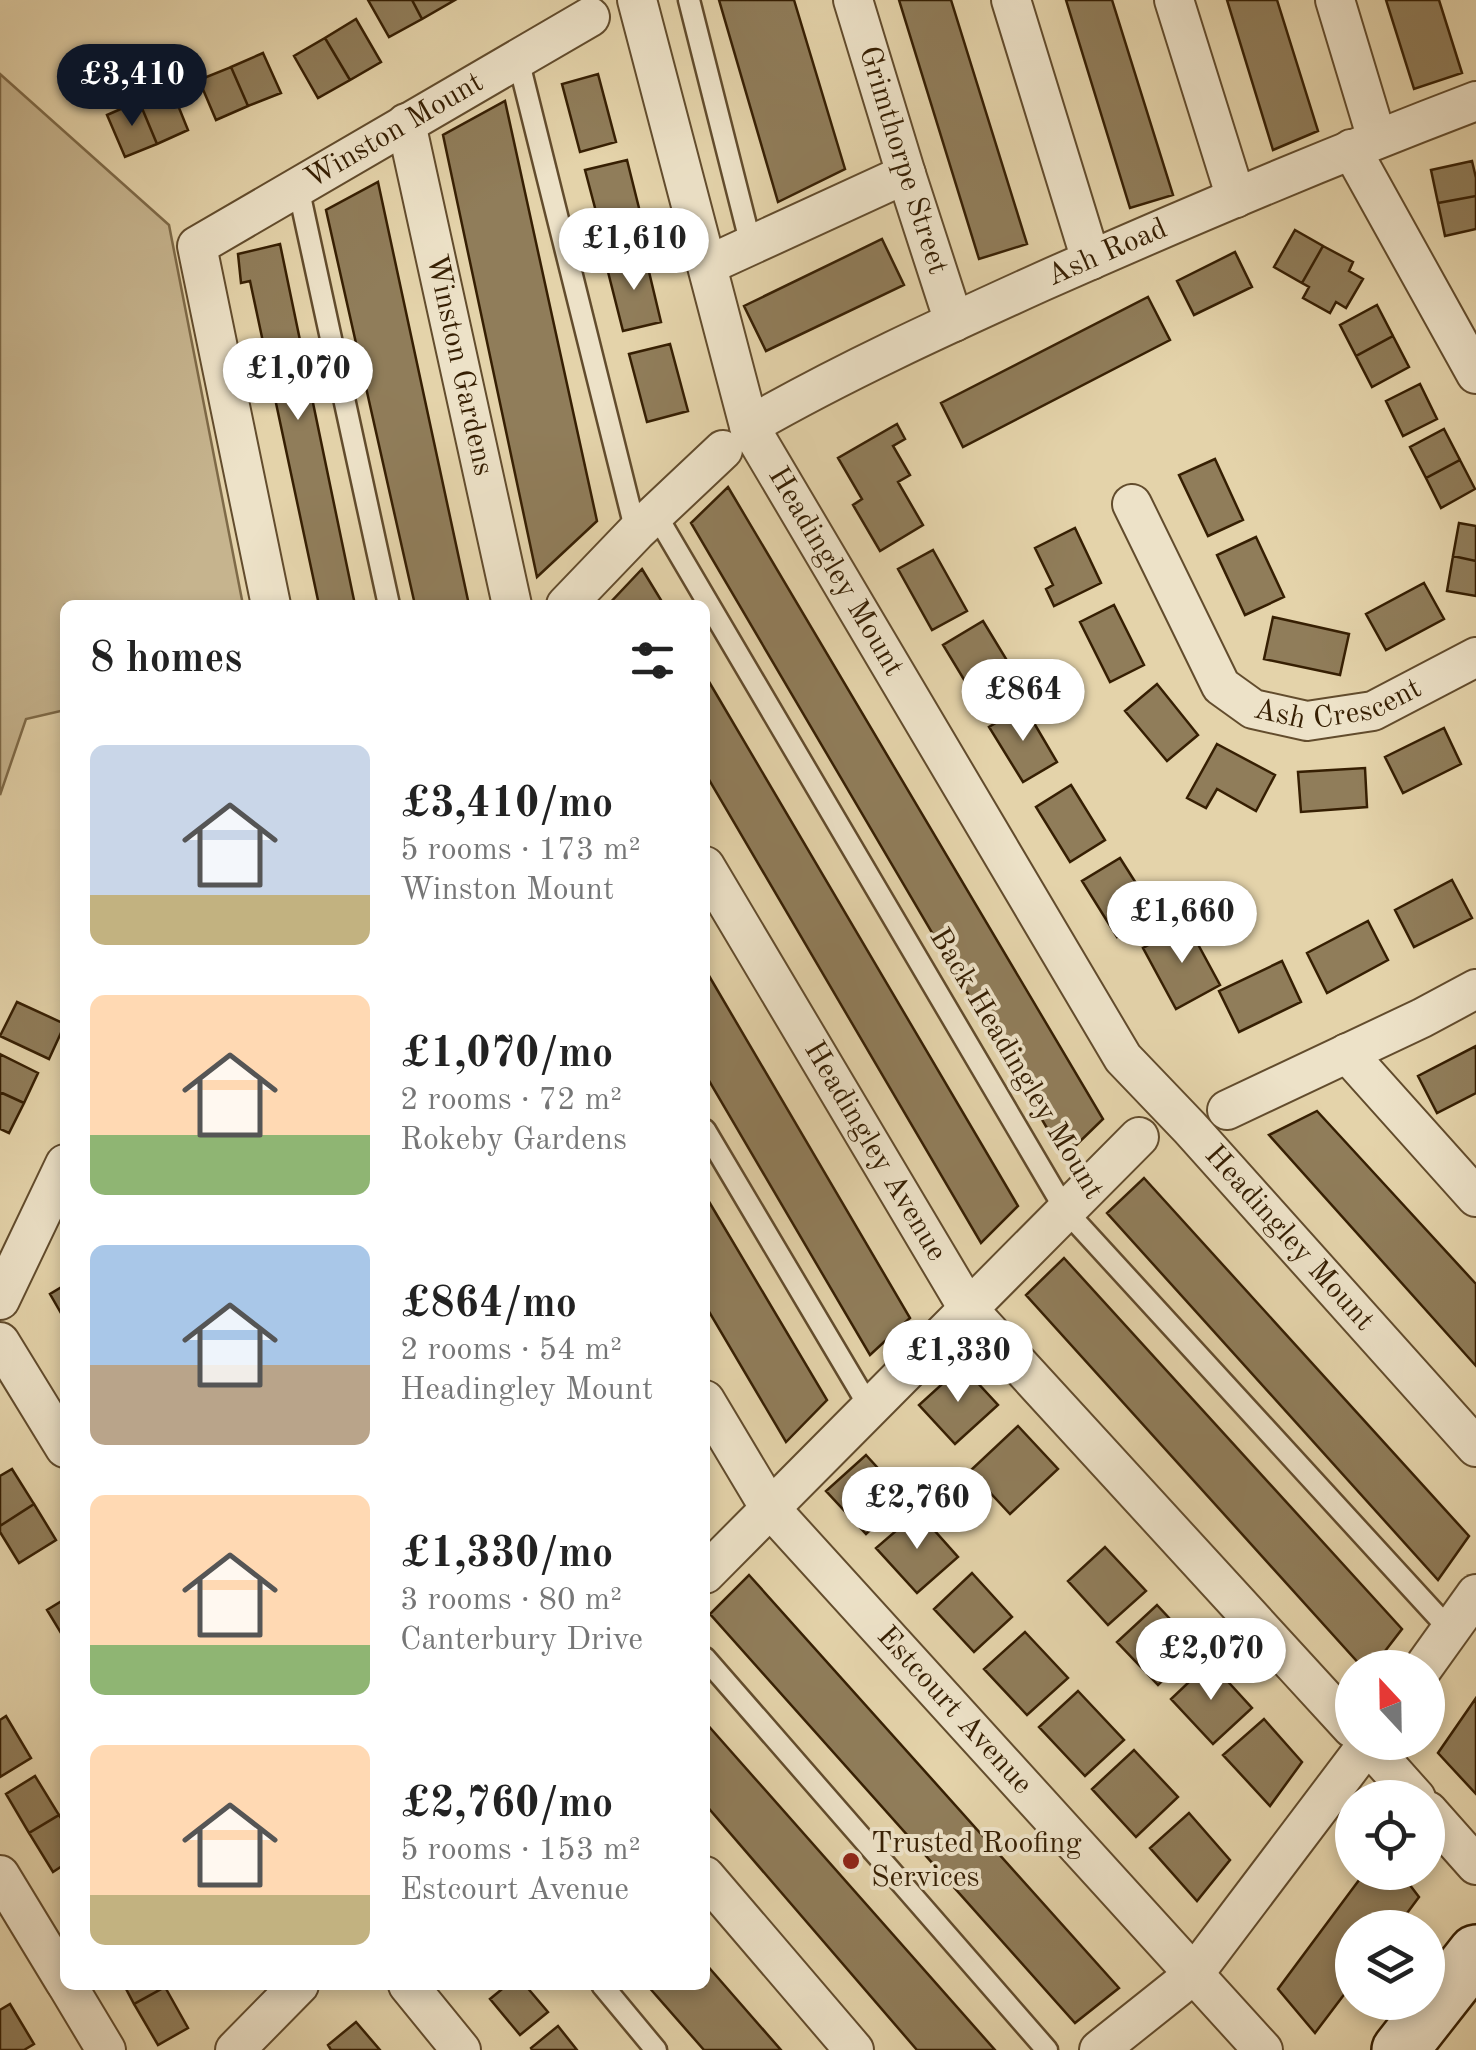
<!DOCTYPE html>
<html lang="en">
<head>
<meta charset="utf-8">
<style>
  body { margin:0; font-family:"Old Standard TT",serif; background:#f6f6f6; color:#222; height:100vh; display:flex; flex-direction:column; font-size:38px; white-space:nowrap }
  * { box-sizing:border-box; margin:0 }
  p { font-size:32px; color:#767676 }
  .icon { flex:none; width:55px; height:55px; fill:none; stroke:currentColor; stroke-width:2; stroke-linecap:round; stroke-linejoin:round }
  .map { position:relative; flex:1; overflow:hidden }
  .drawer { position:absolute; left:60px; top:600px; width:650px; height:1390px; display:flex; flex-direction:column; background:#fff; border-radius:15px; box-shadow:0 5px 15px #0003 }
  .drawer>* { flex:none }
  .needle { width:65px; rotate:338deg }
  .tools { position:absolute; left:1335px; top:1650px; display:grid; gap:20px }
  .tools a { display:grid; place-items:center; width:110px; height:110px; border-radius:50%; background:#fff; box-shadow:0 5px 15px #0003; font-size:50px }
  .price { position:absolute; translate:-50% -85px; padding:0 22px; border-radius:35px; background:#fff; color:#222; font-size:32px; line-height:65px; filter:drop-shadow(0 2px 5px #0008) }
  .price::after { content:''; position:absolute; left:50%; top:60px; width:30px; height:22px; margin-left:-15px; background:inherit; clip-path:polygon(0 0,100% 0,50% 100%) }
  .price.active { background:#111827; color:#fff }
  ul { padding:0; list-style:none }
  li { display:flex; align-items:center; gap:30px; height:250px; padding:0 30px }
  li span { display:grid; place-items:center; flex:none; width:280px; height:200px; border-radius:15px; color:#555 }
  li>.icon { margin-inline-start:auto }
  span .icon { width:120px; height:120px; fill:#fffc; stroke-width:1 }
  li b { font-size:42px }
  h2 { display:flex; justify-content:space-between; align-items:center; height:120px; padding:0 30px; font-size:42px }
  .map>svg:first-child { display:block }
  .green { fill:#c6b48e; stroke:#7e6a48; stroke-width:2.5 }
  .building { fill:#907d5a; stroke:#361f03; stroke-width:2.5 }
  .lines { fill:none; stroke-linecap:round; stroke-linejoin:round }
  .service-casing { stroke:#624c2d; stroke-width:25 }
  .minor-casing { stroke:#624c2d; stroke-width:42 }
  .secondary-casing { stroke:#361f03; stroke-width:60 }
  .service { stroke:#ede2c8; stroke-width:20 }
  .minor { stroke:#ede2c8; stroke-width:38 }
  .secondary { stroke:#ede2c8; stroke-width:55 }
  .poi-dot { fill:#8f2418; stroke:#ede2c8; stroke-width:4 }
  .labels { text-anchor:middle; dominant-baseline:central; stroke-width:8; stroke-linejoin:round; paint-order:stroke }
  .street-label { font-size:30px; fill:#361f03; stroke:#ede2c8 }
  .poi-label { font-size:30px; fill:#361f03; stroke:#ede2c8; text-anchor:start }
</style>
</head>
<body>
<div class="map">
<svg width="1476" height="2050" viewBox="0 0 1476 2050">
  <rect width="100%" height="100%" fill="#e4d3aa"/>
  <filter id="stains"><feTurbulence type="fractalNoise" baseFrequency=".002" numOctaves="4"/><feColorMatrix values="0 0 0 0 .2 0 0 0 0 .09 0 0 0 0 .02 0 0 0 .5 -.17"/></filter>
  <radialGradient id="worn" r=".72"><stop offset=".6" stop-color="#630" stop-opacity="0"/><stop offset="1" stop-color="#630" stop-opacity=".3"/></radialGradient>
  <path class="green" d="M0,74l169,151 74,380h-178v105l-39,9 -26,76z"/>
  <path class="building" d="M368,0h44l10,19 -33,18z
    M412,0h43l-33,19z
    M719,0h75l51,169 -67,33z
    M899,0h52l76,244 -48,15z
    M1066,0h46l61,195 -43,13z
    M1227,0h50l41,131 -45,19z
    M1386,0h53l23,73 -48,16z
    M356,19l25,43 -31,18 -25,-42z
    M325,38l25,42 -32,18 -24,-42z
    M263,53l18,40 -33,13 -17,-39z
    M231,67l17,39 -32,14 -17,-40z
    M598,74l18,68 -36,10 -18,-68z
    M171,88l17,42 -31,14 -18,-43z
    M139,101l18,43 -32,13 -18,-42z
    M505,101l92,420 -60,56 -94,-442z
    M627,160l17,68 -41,10 -18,-68z
    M1472,161l4,17v18l-38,7 -7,-33z
    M378,182l91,423h-54l-89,-395z
    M1476,196v33l-31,7 -7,-33z
    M1295,230l28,16 -21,37 -28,-16z
    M882,239l22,46 -138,66 -22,-45z
    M280,244l75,361h-36l-69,-324 -9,2 -3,-29z
    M1323,246l30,16 -4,9 14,8 -17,29 -10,-6 -6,11 -27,-15 6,-11 -7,-4z
    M1235,252l17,35 -58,28 -17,-34z
    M645,255l16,67 -38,9 -17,-67z
    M1148,297l22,43 -207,107 -22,-44z
    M1377,305l16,31 -37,20 -16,-31z
    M1393,336l16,31 -37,20 -16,-31z
    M670,344l18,67 -41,11 -18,-68z
    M1420,384l17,35 -34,17 -17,-35z
    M897,424l8,15 -12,7 17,29 -12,7 25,43 -43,26 -27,-46 9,-6 -24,-41z
    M1444,429l16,31 -34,18 -16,-31z
    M1215,459l28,61 -35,16 -29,-61z
    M1460,460l15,29 -34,19 -15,-30z
    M728,487l375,632 -39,38 -373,-634z
    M1459,523l17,3v35l-23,-5z
    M1075,528l26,55 -47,23 -8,-17 7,-4 -18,-37z
    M1256,537l28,60 -39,18 -28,-60z
    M933,550l34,61 -35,19 -34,-61z
    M1453,556l23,5v35l-29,-5z
    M642,569l22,36h-56z
    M1424,583l20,36 -58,31 -20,-36z
    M1114,605l30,60 -34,17 -30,-60z
    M1273,617l76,17 -9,41 -76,-16z
    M983,621l37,61 -40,24 -37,-61z
    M705,675l313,531 -37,37 -276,-470z
    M1157,684l41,51 -31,26 -42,-50z
    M1024,706l33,56 -34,20 -34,-55z
    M1444,728l17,36 -58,29 -18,-36z
    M1217,744l58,31 -19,36 -39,-22 -11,19 -19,-10z
    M1365,768l2,39 -66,5 -3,-40z
    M1071,785l34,55 -35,22 -34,-55z
    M1120,858l35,55 -38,24 -35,-56z
    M1452,880l20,38 -58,29 -19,-37z
    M1368,921l20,39 -61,33 -20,-40z
    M1187,924l33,61 -44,24 -33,-61z
    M1282,961l19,41 -62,30 -20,-41z
    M705,969l205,349 -40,37 -165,-281z
    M17,1002l48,22 -16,35 -49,-23z
    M1476,1046v47l-39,20 -19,-37z
    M0,1054l38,19 -14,30 -24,-11z
    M0,1092l24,11 -15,30 -9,-4z
    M1317,1111l159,173v82l-207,-231z
    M1144,1178l325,358 -31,44 -331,-367z
    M705,1195l122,205 -41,42 -81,-137z
    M1064,1258l338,371 -30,39h-9l-337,-373z
    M65,1285v35l-15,-26z
    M962,1366l36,39 -43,39 -36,-39z
    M1018,1426l40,43 -48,45 -40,-43z
    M866,1455l39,43 -39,36 -40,-43z
    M12,1469l22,35 -34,22v-50z
    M34,1504l22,36 -37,23 -19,-31v-6z
    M918,1512l40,45 -41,36 -41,-45z
    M1105,1547l41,44 -38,34 -40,-44z
    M972,1573l40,44 -38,35 -40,-43z
    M749,1575l370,413 -44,35 -365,-409z
    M65,1599v38l-1,1 -17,-28z
    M1157,1605l40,43 -39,37 -41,-43z
    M1025,1632l43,46 -41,37 -43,-46z
    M1210,1662l42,46 -39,36 -42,-45z
    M1078,1691l46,49 -39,36 -46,-49z
    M1476,1698v96l-38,-41z
    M6,1716l25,42 -31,19v-57z
    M1264,1719l38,43 -32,44 -47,-51z
    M705,1722l290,328h-78l-212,-246z
    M1134,1750l44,47 -42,40 -44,-48z
    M35,1776l24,39 -30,18 -23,-39z
    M1189,1813l41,47 -33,41 -47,-53z
    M59,1815l6,9v40l-12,8 -24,-39z
    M1365,1872h35l19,25 -23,31h-44v56l-37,49 -37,-44z
    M705,1963l76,87h-77l-57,-65h58z
    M124,1985h40l1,2 -31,17z
    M507,1985h18l23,27 -28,23 -30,-36z
    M165,1987l23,41 -30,17 -24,-41z
    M10,2004l24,40 -10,6h-24v-40z
    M356,2022l24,28h-49l-3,-5z
    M558,2026l19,24h-45l-1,-2z"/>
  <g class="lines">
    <defs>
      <path id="service" d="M689,0l62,245
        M518,59l118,473
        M298,187l91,418
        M655,513l411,698 384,419
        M705,1130l165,278
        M705,1658l342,392
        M602,1985l54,65"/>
      <g id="minor">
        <path id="s1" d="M637,0l112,426 374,632 67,70 286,319"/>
        <path id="s2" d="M853,0l53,174 48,148"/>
        <path d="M1011,0l80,260"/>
        <path d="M1174,0l62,198"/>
        <path d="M1335,0l42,139"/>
        <path id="s3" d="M406,123l106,482"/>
        <path d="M1351,149l125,225"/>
        <path d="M708,265l198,-91"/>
        <path id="s4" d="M749,426c94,-54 193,-99 292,-144 144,-64 288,-125 435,-181"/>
        <path id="s5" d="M1132,504l89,182 32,23 54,12 66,-10 103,-54"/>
        <path id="s6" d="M271,605l-74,-359 393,-229"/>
        <path d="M566,605l70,-73 87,-82"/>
        <path id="s7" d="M705,866l264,444 383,418"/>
        <path d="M1347,1053l129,144"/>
        <path d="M1227,1110l195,-92 54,-29"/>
        <path d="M0,1300l65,-136"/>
        <path d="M0,1342l65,106"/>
        <path id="s8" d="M705,1400l64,107 494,543"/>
        <path d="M705,1574l434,-437"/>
        <path d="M1423,1668l53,-74"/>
        <path d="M1366,1742l50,56"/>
        <path d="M1428,1811l48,54"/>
        <path d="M0,1875l65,107"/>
        <path d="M705,1876l149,174"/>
        <path d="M67,1985l39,65"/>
        <path d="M408,1985l53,65"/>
        <path d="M235,2050l64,-65"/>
        <path d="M1099,2050l94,-75 176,-233"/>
      </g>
      <path id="secondary" d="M1400,2050l76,-97"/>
    </defs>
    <use href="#service" class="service-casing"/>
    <use href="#minor" class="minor-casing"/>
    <use href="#secondary" class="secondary-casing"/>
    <use href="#service" class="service"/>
    <use href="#minor" class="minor"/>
    <use href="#secondary" class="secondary"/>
  </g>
  <circle class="poi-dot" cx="851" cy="1861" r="10"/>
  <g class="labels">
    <g class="street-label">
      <text stroke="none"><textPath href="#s6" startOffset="595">Winston Mount</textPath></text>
      <text stroke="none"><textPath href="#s2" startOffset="168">Grimthorpe Street</textPath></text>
      <text stroke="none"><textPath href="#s4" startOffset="398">Ash Road</textPath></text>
      <text stroke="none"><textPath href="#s3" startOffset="248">Winston Gardens</textPath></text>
      <text stroke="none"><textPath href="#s1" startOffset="610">Headingley Mount</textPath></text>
      <text stroke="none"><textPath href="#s5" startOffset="330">Ash Crescent</textPath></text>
      <text transform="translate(1016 1064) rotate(59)">Back Headingley Mount</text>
      <text stroke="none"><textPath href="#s7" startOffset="332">Headingley Avenue</textPath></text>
      <text stroke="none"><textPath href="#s1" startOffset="1420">Headingley Mount</textPath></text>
      <text stroke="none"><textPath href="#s8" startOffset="400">Estcourt Avenue</textPath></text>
    </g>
    <g class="poi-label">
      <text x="871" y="1844">Trusted Roofing<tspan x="871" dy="34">Services</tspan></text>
    </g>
  </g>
  <rect width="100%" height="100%" filter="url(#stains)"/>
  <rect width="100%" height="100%" fill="url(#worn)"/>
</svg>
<div class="tools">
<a><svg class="needle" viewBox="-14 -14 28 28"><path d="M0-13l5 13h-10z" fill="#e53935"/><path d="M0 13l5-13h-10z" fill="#767676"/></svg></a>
<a><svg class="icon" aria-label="locate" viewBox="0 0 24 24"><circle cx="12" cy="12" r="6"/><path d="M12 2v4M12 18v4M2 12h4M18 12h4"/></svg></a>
<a><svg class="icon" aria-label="layers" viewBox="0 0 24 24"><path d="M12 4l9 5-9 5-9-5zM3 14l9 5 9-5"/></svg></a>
</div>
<b class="price active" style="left:132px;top:129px">£3,410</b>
<b class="price" style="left:634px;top:293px">£1,610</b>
<b class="price" style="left:298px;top:423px">£1,070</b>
<b class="price" style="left:1023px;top:744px">£864</b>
<b class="price" style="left:1182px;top:966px">£1,660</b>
<b class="price" style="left:958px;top:1405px">£1,330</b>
<b class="price" style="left:917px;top:1552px">£2,760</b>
<b class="price" style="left:1211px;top:1703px">£2,070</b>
<section class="drawer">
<h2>8 homes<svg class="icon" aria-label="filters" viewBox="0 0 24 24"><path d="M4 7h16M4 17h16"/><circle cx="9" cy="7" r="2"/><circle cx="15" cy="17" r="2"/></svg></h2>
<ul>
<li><span style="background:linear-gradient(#c9d6e8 75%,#c2b280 0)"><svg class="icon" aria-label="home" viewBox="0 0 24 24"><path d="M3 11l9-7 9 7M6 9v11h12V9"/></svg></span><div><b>£3,410/mo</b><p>5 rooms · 173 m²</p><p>Winston Mount</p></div></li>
<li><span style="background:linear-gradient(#ffd9b3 70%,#8fb573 0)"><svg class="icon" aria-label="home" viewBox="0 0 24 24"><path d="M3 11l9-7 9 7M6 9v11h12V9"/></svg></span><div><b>£1,070/mo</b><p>2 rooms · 72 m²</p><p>Rokeby Gardens</p></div></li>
<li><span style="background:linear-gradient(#a9c7e8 60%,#b9a48a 0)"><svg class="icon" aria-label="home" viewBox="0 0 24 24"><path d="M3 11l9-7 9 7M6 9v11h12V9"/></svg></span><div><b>£864/mo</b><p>2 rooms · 54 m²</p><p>Headingley Mount</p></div></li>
<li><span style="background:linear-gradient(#ffd9b3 75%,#8fb573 0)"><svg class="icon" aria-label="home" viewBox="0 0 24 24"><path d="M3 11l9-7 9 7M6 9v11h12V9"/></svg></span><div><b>£1,330/mo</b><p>3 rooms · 80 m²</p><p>Canterbury Drive</p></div></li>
<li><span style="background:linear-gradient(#ffd9b3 75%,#c2b280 0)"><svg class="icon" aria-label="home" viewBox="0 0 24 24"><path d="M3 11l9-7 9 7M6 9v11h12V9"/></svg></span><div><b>£2,760/mo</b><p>5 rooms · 153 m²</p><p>Estcourt Avenue</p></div></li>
</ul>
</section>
</div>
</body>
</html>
